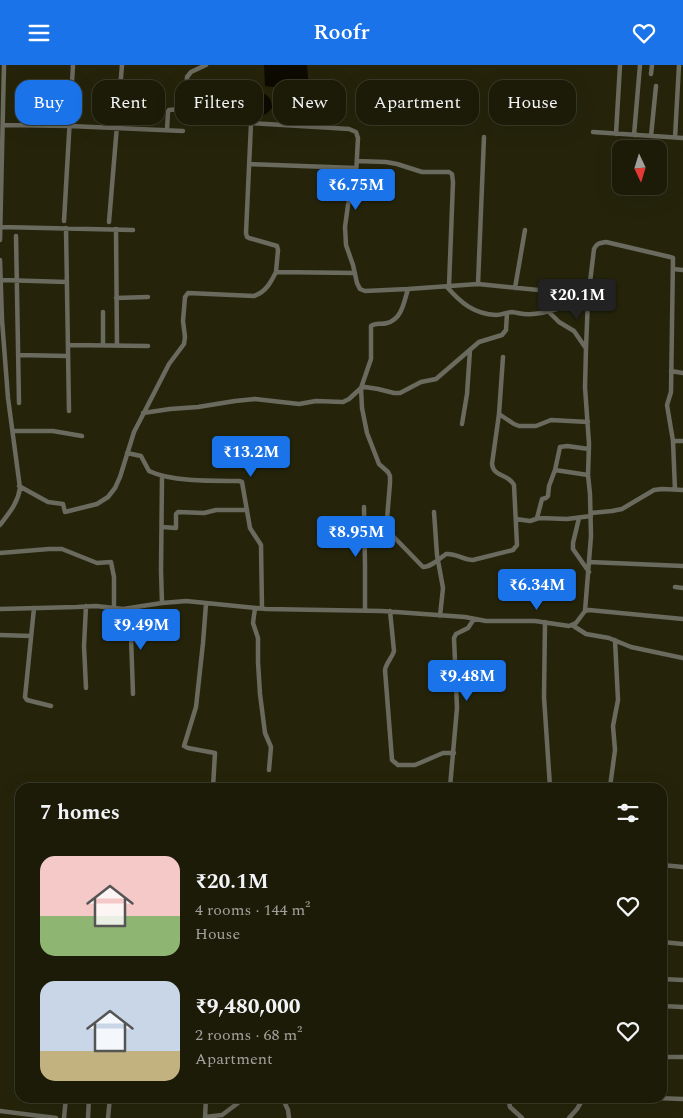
<!DOCTYPE html>
<html lang="en">
<head>
<meta charset="utf-8">
<style>
  body { margin:0; font-family:Spectral,serif; background:#252412; color:#f1f3f6; height:100vh; display:flex; flex-direction:column; font-size:19px; white-space:nowrap }
  * { box-sizing:border-box; margin:0 }
  p { font-size:16px; color:#a0a19c }
  .icon { flex:none; width:28px; height:28px; fill:none; stroke:currentColor; stroke-width:2; stroke-linecap:round; stroke-linejoin:round }
  .map { position:relative; flex:1; overflow:hidden }
  .sheet { position:absolute; left:15px; top:718px; width:652px; height:320px; display:flex; flex-direction:column; background:#1c1b08; border-radius:15px; box-shadow:0 5px 20px #0002,0 0 0 1px #3a3929 }
  .sheet>* { flex:none }
  .banner { position:absolute; left:15px; top:15px; width:654px; height:45px; display:flex; gap:10px }
  .needle { width:32px; rotate:176deg }
  .fabs { position:absolute; left:612px; top:75px; display:grid; gap:10px }
  .fabs a { display:grid; place-items:center; width:55px; height:55px; border-radius:10px; background:#1c1b08; box-shadow:0 5px 20px #0002,0 0 0 1px #3a3929; font-size:25px }
  .price { position:absolute; translate:-50% -42px; padding:0 11px; border-radius:5px; background:#1a73e8; color:#fff; font-size:16px; line-height:32px; filter:drop-shadow(0 1px 2px #0008) }
  .price::after { content:''; position:absolute; left:50%; top:30px; width:15px; height:11px; margin-left:-8px; background:inherit; clip-path:polygon(0 0,100% 0,50% 100%) }
  .price.active { background:#222; color:#fff }
  ul { padding:0; list-style:none }
  li { display:flex; align-items:center; gap:15px; height:125px; padding:0 25px }
  li span { display:grid; place-items:center; flex:none; width:140px; height:100px; border-radius:15px; color:#555 }
  li>.icon { margin-inline-start:auto }
  span .icon { width:60px; height:60px; fill:#fffc; stroke-width:1 }
  li b { font-size:21px }
  h2 { display:flex; justify-content:space-between; align-items:center; height:60px; padding:0 25px; font-size:21px }
  .chip { padding:0 18px; border-radius:15px; background:#1c1b08; box-shadow:0 5px 20px #0002,0 0 0 1px #3a3929; font-size:18px; line-height:45px }
  .chip.active { background:#1a73e8; color:#fff }
  header { display:flex; justify-content:space-between; align-items:center; height:65px; padding:0 25px; background:#1a73e8; color:#fff; font-size:22px; font-weight:600 }
  .map>svg:first-child { display:block }
  .water { fill:#0d0b00 }
  .lines { fill:none; stroke-linecap:round; stroke-linejoin:round }
  .street { stroke:#6a6a5e; stroke-width:4.5 }
</style>
</head>
<body>
<header><svg class="icon" aria-label="menu" viewBox="0 0 24 24"><path d="M4 6h16M4 12h16M4 18h16"/></svg>Roofr<svg class="icon" aria-label="heart" viewBox="0 0 24 24"><path d="M12 20l-8-8c-3-5 5-10 8-4 3-6 11-1 8 4z"/></svg></header>
<div class="map">
<svg width="683" height="1053" viewBox="0 0 683 1053">
  <rect width="100%" height="100%" fill="#25240b"/>
  <path class="water" d="M264,0h43l2,26 -44,-5z
    M261,27c9,5 10,6 11,16 -7,9 -18,12 -27,3l2,-10 7,-7z"/>
  <g class="lines">
    <path class="street" d="M206,0l-15,7 -4,5 -1,30 41,-2c16,4 11,13 24,18l98,6 7,3 2,6 -2,37 -8,30 -3,22 1,18 7,20 4,18 3,6 5,2 43,-2 70,-5 111,11
      M651,9l1,-9
      M251,58l-5,110 1,4 2,1 28,8 1,4 -2,22
      M4,60l66,1 113,5
      M26,61l1,-26
      M167,65l1,-18 1,-2 11,-1 6,-2
      M593,67l90,6
      M616,69l4,-69
      M634,70l6,-70
      M651,71l5,-50
      M675,73l4,-73
      M357,96l29,1 11,2 25,8h27l3,2 1,8 -4,104
      M249,99l107,4
      M64,156l9,-156
      M109,157l13,-157
      M0,162l133,3
      M66,163l3,183
      M116,164l1,116
      M16,171l3,167
      M0,175l4,-175
      M0,195l2,60 6,78 12,90c-2,15 -11,25 -20,37
      M673,204l10,1
      M1,215l66,2
      M478,219l6,-147
      M447,222c14,16 27,27 49,28 6,0 11,-3 16,-3 7,1 13,3 20,2 19,-1 38,-10 56,-15
      M515,223l10,-58
      M408,224c-4,13 -6,30 -21,34 -6,2 -11,-1 -16,3v33l-10,29 1,20 5,25 12,31 9,8 2,4v7l-3,36 2,13 34,35c8,0 16,-8 23,-13 10,-1 17,6 27,6l40,-10 4,-5 -3,-60c-6,-12 -20,-7 -22,-21l7,-50 4,-57
      M543,226l12,18
      M116,233l32,-1
      M548,246l11,11 15,9 11,16
      M68,280l80,1
      M103,280v-33
      M18,290l50,1
      M671,306l12,2
      M143,348l27,-4 28,-2 37,-6 20,-2 44,5 17,-3 27,1 6,-3 12,-11 4,-1 13,2 16,4h6l21,-11 15,-3 43,-37 23,-7 4,-5 1,-17
      M499,349l15,10 5,2h17l15,-6 37,2
      M462,359l5,-30 3,-44
      M13,366h40l29,5
      M673,376h10
      M127,388l14,3 8,15c23,11 64,10 90,10l3,1 8,46 11,17 1,63
      M555,405l33,5
      M19,421l29,16 15,2 2,8 32,-8 11,-7 7,-9 5,-11 14,-45 35,-68 15,-20 1,-7 -2,-16 2,-24 3,-4 66,3c12,-4 17,-14 22,-24l79,1
      M364,442l1,57v46
      M434,447l3,43 6,33 -3,28
      M591,448l21,-2 10,-2 32,-19 8,-1 21,1
      M537,453l5,-19 4,-1 2,-2 1,-10 6,-16 5,-23 7,-1 22,3
      M579,453l-6,25v6l16,23
      M516,454l14,2 9,-3 28,1 24,-3
      M162,462l14,1v-14l2,-2 26,1 12,-3h31
      M0,488l49,-4h13l35,14 14,-1 3,15v31
      M589,497l94,4
      M675,522l8,1
      M162,538l-1,-32 1,-95
      M206,539l-3,39 -7,64 -12,39 4,2 27,5 -2,34
      M34,543l-9,89 2,3 24,6
      M130,543l3,86
      M255,543l-2,15 5,15v24l2,32 5,39 6,14 -2,23
      M0,544l77,-2 19,-1 27,3 39,-6 24,-2 80,8 116,2 83,6 21,4h49l34,5 7,-3 9,-12 4,-1 94,9
      M390,546l4,40c-2,7 -8,12 -9,19l7,90 6,5h17l28,-12h11
      M585,546l6,-75 -1,-42 -2,-19 1,-31 -4,-57 1,-39 2,-49 6,-50c3,-6 6,-6 12,-7l64,15 3,1 -2,134 -4,13 6,36 2,49
      M545,557l-1,75 6,90
      M572,560l14,9 23,4 22,9 52,11
      M0,570l31,1
      M86,623l-2,-42 2,-40
      M450,722l7,-79 -3,-70 2,-4 12,-6 6,-9
      M610,722l5,-37 -2,-24 5,-26 -3,-60
      M662,800l21,2
      M662,877l21,2
      M662,914l21,1
      M662,941l21,1
      M662,1016l2,-24h19
      M282,1032l6,13 1,8
      M508,1032l2,10 12,11
      M627,1032l56,2
      M0,1046l56,7
      M205,1052l17,-2 24,-18
      M64,1053l2,-21
      M88,1053l1,-21
      M108,1053l2,-21
      M205,1053l1,-21
      M569,1053l8,-9 7,-12"/>
  </g>
</svg>
<div class="fabs">
<a><svg class="needle" viewBox="-14 -14 28 28"><path d="M0-13l5 13h-10z" fill="#e53935"/><path d="M0 13l5-13h-10z" fill="#a0a19c"/></svg></a>
</div>
<b class="price" style="left:356px;top:146px">₹6.75M</b>
<b class="price active" style="left:577px;top:256px">₹20.1M</b>
<b class="price" style="left:251px;top:413px">₹13.2M</b>
<b class="price" style="left:356px;top:493px">₹8.95M</b>
<b class="price" style="left:537px;top:546px">₹6.34M</b>
<b class="price" style="left:141px;top:586px">₹9.49M</b>
<b class="price" style="left:467px;top:637px">₹9.48M</b>
<div class="banner">
<a class="chip active">Buy</a>
<a class="chip">Rent</a>
<a class="chip">Filters</a>
<a class="chip">New</a>
<a class="chip">Apartment</a>
<a class="chip">House</a>
</div>
<section class="sheet">
<h2>7 homes<svg class="icon" aria-label="filters" viewBox="0 0 24 24"><path d="M4 7h16M4 17h16"/><circle cx="9" cy="7" r="2"/><circle cx="15" cy="17" r="2"/></svg></h2>
<ul>
<li><span style="background:linear-gradient(#f6c9c9 60%,#8fb573 0)"><svg class="icon" aria-label="home" viewBox="0 0 24 24"><path d="M3 11l9-7 9 7M6 9v11h12V9"/></svg></span><div><b>₹20.1M</b><p>4 rooms · 144 m²</p><p>House</p></div><svg class="icon" aria-label="heart" viewBox="0 0 24 24"><path d="M12 20l-8-8c-3-5 5-10 8-4 3-6 11-1 8 4z"/></svg></li>
<li><span style="background:linear-gradient(#c9d6e8 70%,#c2b280 0)"><svg class="icon" aria-label="home" viewBox="0 0 24 24"><path d="M3 11l9-7 9 7M6 9v11h12V9"/></svg></span><div><b>₹9,480,000</b><p>2 rooms · 68 m²</p><p>Apartment</p></div><svg class="icon" aria-label="heart" viewBox="0 0 24 24"><path d="M12 20l-8-8c-3-5 5-10 8-4 3-6 11-1 8 4z"/></svg></li>
</ul>
</section>
</div>
</body>
</html>
